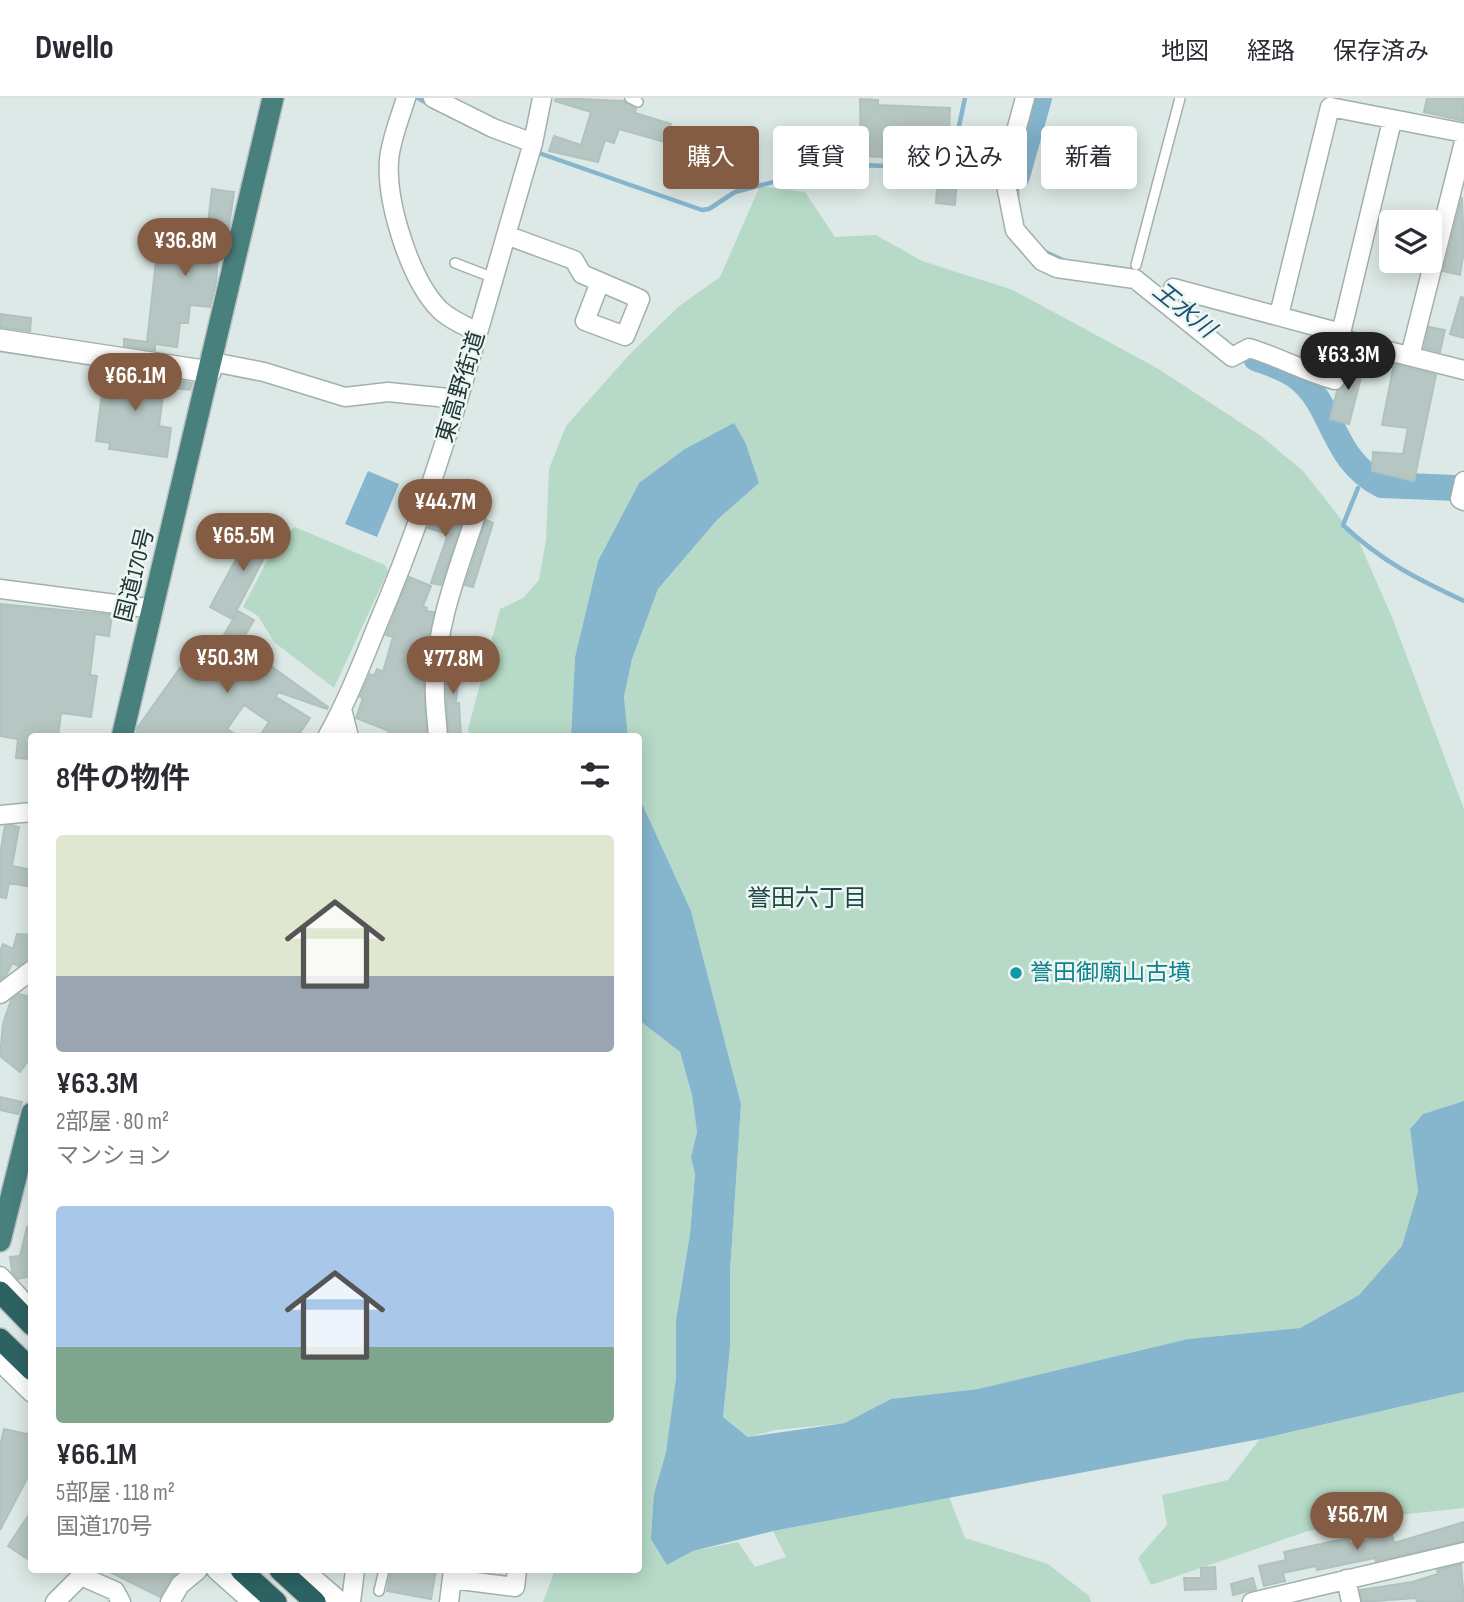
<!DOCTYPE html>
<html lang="ja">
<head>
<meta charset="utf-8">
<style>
  body { margin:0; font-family:"Sofia Sans Condensed","Noto Sans JP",sans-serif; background:#f2f2f3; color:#2b2b33; height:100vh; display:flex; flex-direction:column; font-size:26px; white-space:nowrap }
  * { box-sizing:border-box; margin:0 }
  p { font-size:23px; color:#7c7c81 }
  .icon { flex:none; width:38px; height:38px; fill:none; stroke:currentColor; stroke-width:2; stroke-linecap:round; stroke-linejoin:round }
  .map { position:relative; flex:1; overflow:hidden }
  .panel { position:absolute; left:28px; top:635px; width:614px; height:840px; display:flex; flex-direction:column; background:#fff; border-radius:7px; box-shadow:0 4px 18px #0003 }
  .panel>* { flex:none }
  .banner { position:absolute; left:663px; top:28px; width:665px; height:63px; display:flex; gap:14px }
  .tools { position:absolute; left:1379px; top:112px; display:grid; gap:14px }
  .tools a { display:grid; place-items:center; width:63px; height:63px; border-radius:7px; background:#fff; box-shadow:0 4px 18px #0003; font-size:35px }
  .price { position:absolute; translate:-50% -60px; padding:0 16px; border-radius:24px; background:#835c43; color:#fff; font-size:23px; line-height:46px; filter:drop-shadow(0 2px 4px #0008) }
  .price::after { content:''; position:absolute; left:50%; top:42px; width:21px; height:16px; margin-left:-10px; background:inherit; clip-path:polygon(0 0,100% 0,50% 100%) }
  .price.current { background:#222; color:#fff }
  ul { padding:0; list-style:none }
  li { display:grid; align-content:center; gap:14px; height:371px; padding:0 28px }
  li span { display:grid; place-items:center; height:217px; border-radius:7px; color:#555 }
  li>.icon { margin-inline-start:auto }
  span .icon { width:126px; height:126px; fill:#fffc; stroke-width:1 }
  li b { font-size:30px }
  h2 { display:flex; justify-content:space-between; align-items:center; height:84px; padding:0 28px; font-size:30px }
  .tag { padding:0 24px; border-radius:7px; background:#fff; box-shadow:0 4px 18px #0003; font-size:24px; line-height:63px }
  .tag.current { background:#835c43; color:#fff }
  header { display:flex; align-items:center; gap:42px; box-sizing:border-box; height:98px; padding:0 35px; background:#fff; border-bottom:2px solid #e1e1e2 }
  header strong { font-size:33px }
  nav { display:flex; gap:38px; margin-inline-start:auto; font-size:24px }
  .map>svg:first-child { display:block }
  .green { fill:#b6dac7 }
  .water { fill:#86b5ce }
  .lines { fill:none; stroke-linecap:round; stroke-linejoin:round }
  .stream { stroke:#86b5ce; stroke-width:4.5 }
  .river { stroke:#86b5ce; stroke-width:26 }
  .building { fill:#b6c6c3; stroke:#b0c2be; stroke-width:2 }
  .service-casing { stroke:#a1b0ae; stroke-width:12 }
  .minor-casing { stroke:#a1b0ae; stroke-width:21 }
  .tertiary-casing { stroke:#a1b0ae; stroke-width:24 }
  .trunk-casing { stroke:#bcc3c3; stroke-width:24 }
  .motorway-casing { stroke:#bcc3c3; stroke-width:24 }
  .service { stroke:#fff; stroke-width:9 }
  .minor { stroke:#fff; stroke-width:18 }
  .tertiary { stroke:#fff; stroke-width:21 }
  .trunk { stroke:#48807e; stroke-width:21 }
  .motorway { stroke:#2c6362; stroke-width:21 }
  .culture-dot { fill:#0f9aa8; stroke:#eef6f3; stroke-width:2.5 }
  .labels { text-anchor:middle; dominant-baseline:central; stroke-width:5; stroke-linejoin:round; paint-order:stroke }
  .street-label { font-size:23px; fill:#203836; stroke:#eef6f3 }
  .culture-label { font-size:23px; fill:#0d838f; stroke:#eef6f3; text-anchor:start }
  .water-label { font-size:24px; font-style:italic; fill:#1c5372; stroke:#eef6f3 }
  .neighbourhood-label { font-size:24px; fill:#1c4947; stroke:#eef6f3 }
</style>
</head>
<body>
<header>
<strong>Dwello</strong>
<nav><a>地図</a><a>経路</a><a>保存済み</a></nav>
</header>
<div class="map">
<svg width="1464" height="1504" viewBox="0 0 1464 1504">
  <rect width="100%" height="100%" fill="#dde9e6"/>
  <path class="green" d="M760,88l45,6 30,45 41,-2 46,26 91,29 144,78 104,68 43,36 55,70 33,75 72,192v292l-41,13 -13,15 8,62 -16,55 -43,49 -59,33 -112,11 -210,50 -87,10 -45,24 -70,7 -27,7 -26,-20 7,-69v-76l11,-168 -50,-193 -52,-114v-60h-11l-4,-40 8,-38 26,-70 59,-69 42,-37h-120l-41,78 -23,96 -4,80h-101l-2,-8 32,-120 23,-11 16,-18 7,-40 3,-71 17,-43 64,-72 48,-47 42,-30z
    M295,429l90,38 3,6 -54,117 -60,-46 -16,-26 -15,-9 36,-69z
    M639,922l41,32 12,43 5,37 -6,25 4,17 -5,60 -14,86v58l-10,74 -12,42 13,71 26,-14 45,-9 17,25 31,-10 -13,-26 176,-34 16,41 83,26 41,32 2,6h-548l12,-32h84z
    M1464,1294v116l-66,7 -90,16 -157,54 -13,-27 29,-33 -5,-30 66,-15 32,-41z"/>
  <path class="water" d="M734,325l11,19 14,41 -42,37 -59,69 -26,70 -8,38 4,40h-57l4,-80 23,-96 41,-78 46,-34z
    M368,373l31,13 -22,53 -32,-13z
    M639,699l52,114 50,193 -11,168v76l-7,69 25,20 97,-14 46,-24 87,-10 210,-50 112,-11 59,-33 43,-49 16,-55 -8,-62 13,-15 41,-13v291l-204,47 -487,92 -80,20 -26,14 -16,-26 3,-45 12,-42 10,-74v-58l14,-86 5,-60 -4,-17 6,-25 -5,-37 -12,-43 -41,-32z"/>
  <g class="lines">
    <path class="stream" d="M418,0l14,8
      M536,54l166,58 7,-1 26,-17 92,-24 30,-3 145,5
      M953,56l12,-56
      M1011,75l6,3v23
      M1043,153l24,11
      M1104,168l26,4
      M1363,379l1,-3
      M1358,390l-15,37c38,36 74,54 121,76"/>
    <path class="river" d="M1017,78l22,-78
      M1256,260c13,5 29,10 40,18 39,28 34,83 86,109l74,3"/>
  </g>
  <path class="building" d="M556,0l68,3 12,8 -1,4 36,11 -6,18 -46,-13 -5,14 -9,-3 -7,22 -49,-11 5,-15 27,9 10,-33 -36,-11z
    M1427,0h37v23l-40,-9z
    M860,1l18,1v5l72,3 -2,46 -42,-2v6l-45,-2z
    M938,76l19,1 -2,30 -19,-2z
    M212,91l22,3 -6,41 -8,-1 -4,50 -6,25 -20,-2 -2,18h-8l-3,24 -22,-3v6l-31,-4v-7l23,3 11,-99 47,6z
    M1462,99l2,54 -4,24 -17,-4z
    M1461,199l3,1v40l-14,-4z
    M0,216l31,4 -1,13 -30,-4z
    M1429,229l16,3 -5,22 -16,-4z
    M1353,256l13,4 -17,66 -19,-5 7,-28 9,-8z
    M1394,266l42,11 -22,106 -42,-10 1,-19 30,2 5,-26 -26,-3z
    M105,271l87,14 -2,7 -26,-3 -5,39 12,2 -4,29 -58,-8 1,-6 -14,-2z
    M436,407l13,5 -1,4 15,5 -22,66 -10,-2 17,-49 -20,-6z
    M486,422l7,3 -20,64 -8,-2z
    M254,428l21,11 -43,82 -22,-12z
    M409,479l22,9 -8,20 4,2 -1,3 8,1 -10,70 3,55h-40l2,-6 -33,-13 7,-20 -3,-1 10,-23 4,2 3,-7 6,3 10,-35 -7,-2z
    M0,506l112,11 -3,21 -14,-2 -5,41 7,1 -6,41 -30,-4 -3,24h-26v22l-16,-1 2,-19 -18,-3z
    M238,513l16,9 -14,24 88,63 -1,2 -49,-17 -2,5 34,21 -13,19h-38l10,-15 -25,-17 -17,24 12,8h-103l2,-10 42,-59 17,12z
    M449,554l11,1 -4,50h3l2,34h-12l-3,-47z
    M11,727l8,2 -7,39 20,4v17l-23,-4 1,-4 -4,19 -6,-1v-43l5,-28z
    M17,836l15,1v24l-14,7 -6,-3 -5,11 -7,6v-29l3,-7 10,5z
    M19,896l13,3v58l-12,17 -20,-16 3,-32 8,-24z
    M0,999l22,5 -4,12 -18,-4z
    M27,1129h5v49l-14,3 -6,-7 -2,-15 10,-1z
    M4,1331l28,6v34l-32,61v-84z
    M32,1412v52l-24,-16z
    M1464,1424v19l-88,20 -1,-3 -58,12 -1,-4 -33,7 2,8 -21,5 -5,-20 27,-6 -2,-8 64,-14 2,6 42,-10 2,9z
    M1461,1466l3,38h-47l-1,-4 -54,4 -2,-12 52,-8 26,-8 -1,-4z
    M1215,1469l1,22 -31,1 -1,-12h17v-10z
    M106,1472h74l-10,9 -10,18z
    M391,1472h45l-5,29 -44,-8z
    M1253,1480l3,11 -23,6 -2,-11z"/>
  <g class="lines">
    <defs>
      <path id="service" d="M630,0l8,4
        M948,64l58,2
        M455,165l39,15
        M1136,167l44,-167
        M379,1493l5,-21"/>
      <path id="minor" d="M406,0c-6,20 -15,41 -17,62 -3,43 21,120 51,150 11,10 25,16 38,22
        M433,0l60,30 40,15
        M1025,0l-21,77 11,55 27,31 15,7 78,11 97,78 17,-9c30,9 56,24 86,32l10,-40
        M506,137l68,25 8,14 58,25 -15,37 -40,-15 15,-39
        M1173,190l168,45 4,7 119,30
        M1279,217l51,-208 134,26
        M1341,235l51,-212
        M1410,258l54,-214
        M213,264l51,10 81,25 43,-5 70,7
        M1464,383l-4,18 4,2
        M0,491l154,20
        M342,611l7,28
        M327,639c21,-37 36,-77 52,-116 66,-154 106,-318 154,-478l9,-45
        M438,639c-1,-18 -4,-36 -3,-54 1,-59 24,-116 42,-171
        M0,717l32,-3
        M0,896l32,-24
        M0,1178l24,26
        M0,1264l32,31
        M216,1472l36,32
        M304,1472l37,32
        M452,1481l63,8 2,-17
        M1346,1481l5,23
        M55,1504l26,-26 34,15 6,11
        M170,1504l10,-17 18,-15
        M351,1504l4,-32
        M449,1504l4,-32
        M1252,1504l212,-50"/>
      <path id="tertiary" d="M0,242l210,32"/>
      <path id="trunk" d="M122,639l151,-639
        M0,1143l32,-128"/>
      <path id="motorway" d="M0,1194l32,33
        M0,1241l32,31
        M241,1472l35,32
        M280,1472l35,32"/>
    </defs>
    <use href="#service" class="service-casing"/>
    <use href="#minor" class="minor-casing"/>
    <use href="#tertiary" class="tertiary-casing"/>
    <use href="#trunk" class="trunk-casing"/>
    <use href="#motorway" class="motorway-casing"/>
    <use href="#service" class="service"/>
    <use href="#minor" class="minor"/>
    <use href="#tertiary" class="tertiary"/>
    <use href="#trunk" class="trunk"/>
    <use href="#motorway" class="motorway"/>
  </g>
  <circle class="culture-dot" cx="1016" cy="875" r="7"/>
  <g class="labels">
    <g class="street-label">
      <text transform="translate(461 289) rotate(-73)">東高野街道</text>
      <text transform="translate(135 477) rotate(-76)">国道170号</text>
    </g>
    <g class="culture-label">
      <text x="1030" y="875">誉田御廟山古墳</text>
    </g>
    <g class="water-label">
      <text transform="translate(1184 212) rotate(39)">王水川</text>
    </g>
    <g class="neighbourhood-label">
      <text x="807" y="800">誉田六丁目</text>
    </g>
  </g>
</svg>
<div class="tools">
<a><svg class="icon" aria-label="layers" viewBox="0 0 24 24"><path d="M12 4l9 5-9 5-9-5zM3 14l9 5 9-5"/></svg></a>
</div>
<b class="price" style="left:185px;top:180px">¥36.8M</b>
<b class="price current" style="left:1348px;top:294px">¥63.3M</b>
<b class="price" style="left:135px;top:315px">¥66.1M</b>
<b class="price" style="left:445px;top:441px">¥44.7M</b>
<b class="price" style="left:243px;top:475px">¥65.5M</b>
<b class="price" style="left:227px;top:597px">¥50.3M</b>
<b class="price" style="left:453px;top:598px">¥77.8M</b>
<b class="price" style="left:1357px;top:1454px">¥56.7M</b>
<div class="banner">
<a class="tag current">購入</a>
<a class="tag">賃貸</a>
<a class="tag">絞り込み</a>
<a class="tag">新着</a>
</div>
<section class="panel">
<h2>8件の物件<svg class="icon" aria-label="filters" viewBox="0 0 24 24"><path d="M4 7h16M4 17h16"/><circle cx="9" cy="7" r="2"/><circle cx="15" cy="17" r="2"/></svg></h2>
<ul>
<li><span style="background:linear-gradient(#dfe7d0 65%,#9aa5b1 0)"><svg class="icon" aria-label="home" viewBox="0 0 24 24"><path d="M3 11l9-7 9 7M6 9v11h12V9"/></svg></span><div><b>¥63.3M</b><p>2部屋 · 80 m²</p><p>マンション</p></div></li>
<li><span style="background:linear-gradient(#a9c7e8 65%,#7fa58c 0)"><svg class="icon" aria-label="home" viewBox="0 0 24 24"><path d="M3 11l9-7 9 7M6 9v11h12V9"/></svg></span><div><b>¥66.1M</b><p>5部屋 · 118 m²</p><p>国道170号</p></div></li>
</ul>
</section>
</div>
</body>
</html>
